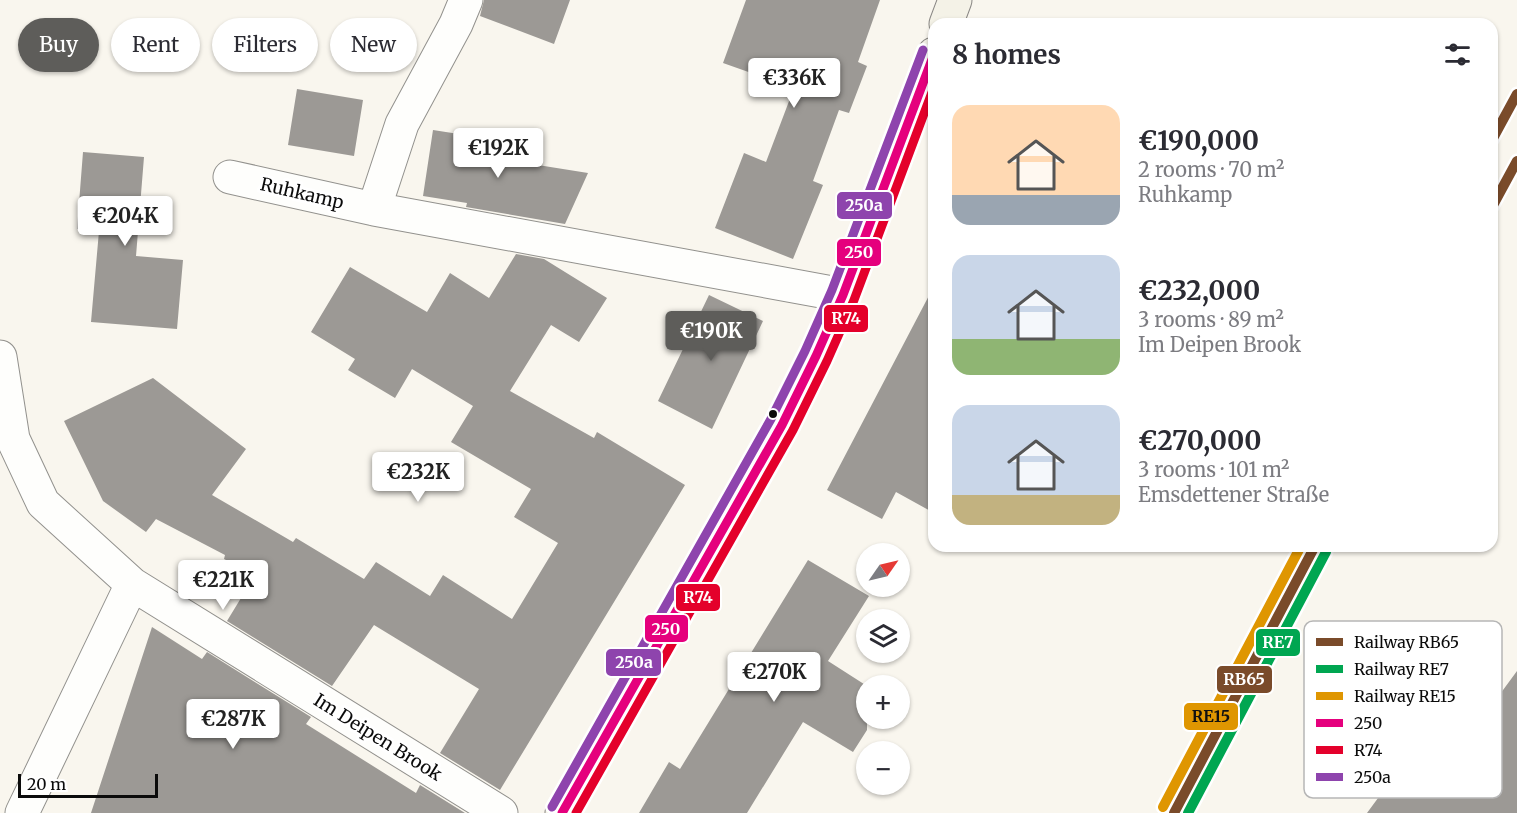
<!DOCTYPE html>
<html lang="en">
<head>
<meta charset="utf-8">
<style>
  body { margin:0; font-family:Merriweather,serif; background:#f7f7f7; color:#2b2b33; height:100vh; display:flex; flex-direction:column; font-size:22px; white-space:nowrap }
  * { box-sizing:border-box; margin:0 }
  p { font-size:20px; color:#7c7c81 }
  .icon { flex:none; width:33px; height:33px; fill:none; stroke:currentColor; stroke-width:2; stroke-linecap:round; stroke-linejoin:round }
  .map { position:relative; flex:1; overflow:hidden }
  .details { position:absolute; left:928px; top:18px; width:570px; height:534px; display:flex; flex-direction:column; background:#fff; border-radius:18px; box-shadow:0 2px 4px #0004 }
  .details>* { flex:none }
  .guide { position:absolute; left:18px; top:18px; width:570px; height:54px; display:flex; gap:12px }
  .needle { width:39px; rotate:56deg }
  .buttons { position:absolute; left:856px; top:543px; display:grid; gap:12px }
  .buttons a { display:grid; place-items:center; width:54px; height:54px; border-radius:50%; background:#fff; box-shadow:0 2px 4px #0004; font-size:30px }
  .scale { position:absolute; left:18px; bottom:15px; width:140px; box-sizing:border-box; padding-left:6px; border:3px solid #0b0b0b; border-top:0; font-size:16px; line-height:21px; white-space:nowrap; color:#0b0b0b; -webkit-text-stroke:4px #fff; paint-order:stroke }
  .price { position:absolute; translate:-50% -51px; padding:0 14px; border-radius:6px; background:#fff; color:#222; font-size:20px; line-height:39px; filter:drop-shadow(0 2px 3px #0008) }
  .price::after { content:''; position:absolute; left:50%; top:36px; width:18px; height:14px; margin-left:-9px; background:inherit; clip-path:polygon(0 0,100% 0,50% 100%) }
  .price.on { background:#5e5d5a; color:#fff }
  ul { padding:0; list-style:none }
  li { display:flex; align-items:center; gap:18px; height:150px; padding:0 24px }
  li span { display:grid; place-items:center; flex:none; width:168px; height:120px; border-radius:18px; color:#555 }
  li>.icon { margin-inline-start:auto }
  span .icon { width:72px; height:72px; fill:#fffc; stroke-width:1 }
  li b { font-size:26px }
  h2 { display:flex; justify-content:space-between; align-items:center; height:72px; padding:0 24px; font-size:26px }
  .pill { padding:0 21px; border-radius:27px; background:#fff; box-shadow:0 2px 4px #0004; font-size:21px; line-height:54px }
  .pill.on { background:#5e5d5a; color:#fff }
  .map>svg:first-child { display:block }
  .building { fill:#9c9995 }
  .lines { fill:none; stroke-linecap:round; stroke-linejoin:round }
  .street-casing { stroke:#92918d; stroke-width:35 }
  .secondary-casing { stroke:#898784; stroke-width:35 }
  .street { stroke:#fefefc; stroke-width:33 }
  .secondary { stroke:#f4f2e7; stroke-width:33 }
  .bus-1-casing { stroke:#fff; stroke-width:14 }
  .bus-2-casing { stroke:#fff; stroke-width:14 }
  .bus-3-casing { stroke:#fff; stroke-width:14 }
  .bus-1 { stroke:#e5007d; stroke-width:9 }
  .bus-2 { stroke:#e4002b; stroke-width:9 }
  .bus-3 { stroke:#8e44ad; stroke-width:9 }
  .rail-1-casing { stroke:#fff; stroke-width:15 }
  .rail-2-casing { stroke:#fff; stroke-width:15 }
  .rail-3-casing { stroke:#fff; stroke-width:15 }
  .rail-1 { stroke:#7a4b2a; stroke-width:10 }
  .rail-2 { stroke:#00a651; stroke-width:10 }
  .rail-3 { stroke:#df9601; stroke-width:10 }
  .bus-dot { fill:#0b0b0b; stroke:#fff; stroke-width:2 }
  .labels { text-anchor:middle; dominant-baseline:central; stroke-width:6; stroke-linejoin:round; paint-order:stroke }
  .street-label { font-size:18px; fill:#0b0b0b; stroke:#fff }
  .key { fill:#fff; stroke:#b6b6b6; stroke-width:1.5 }
  .key-label { font-size:16px; fill:#0b0b0b }
  .line-badge { stroke:#fff; stroke-width:2 }
  .badge-label { font-size:16px; text-anchor:middle; font-weight:bold; fill:#fff }
  .pale-badge-label { font-size:16px; text-anchor:middle; font-weight:bold; fill:#111 }
</style>
</head>
<body>
<div class="map">
<svg width="1517" height="813" viewBox="0 0 1517 813">
  <rect width="100%" height="100%" fill="#f9f6ee"/>
  <path class="building" d="M484,0h86l-16,44 -74,-28z
    M746,0h134l-22,62 9,4 -18,47 -10,-3 -26,71 10,4 -30,74 -78,-31 29,-75 22,9 28,-74 -71,-25z
    M297,89l66,11 -9,56 -66,-11z
    M433,130l77,12 -3,18 81,13 -23,51 -99,-17 1,-4 -44,-7z
    M83,152l61,5 -8,99 47,4 -6,69 -86,-7 8,-91 -22,-2z
    M516,254l28,5 63,39 -28,44 -28,-17 -41,66 84,47 3,-6 88,53 -185,305 -60,-37 39,-64 -105,-64 -42,61 -105,-65 28,-46 -31,-16 1,-4 -69,-36 -10,13 -43,-31 -39,-80 89,-43 93,71 -34,46 81,47 3,-4 68,41 12,-17 54,34 13,-21 69,44 46,-76 -44,-26 17,-28 -80,-47 22,-36 -61,-37 -17,29 -47,-28 7,-11 -44,-27 39,-65 77,45 23,-39 39,25z
    M934,286v227l-38,-21 -14,27 -55,-29z
    M709,295l54,26 -51,108 -54,-28z
    M808,560l61,36 -41,65 39,25v44l-14,22 -50,-30 -56,91h-108l30,-51 11,7z
    M152,627l50,32 5,-7 104,65 -5,7 110,69 4,-8 45,28h-374z
    M1517,671v142h-150l95,-129 30,21z"/>
  <g class="lines">
    <defs>
      <path id="street" d="M230,177l144,32 469,86
        M374,209l28,-85 54,-100 10,-24
        M0,357l13,82 30,64 89,81 369,229
        M22,813l110,-229"/>
      <path id="secondary" d="M946,24l9,-24
        M562,813l220,-388 34,-69 27,-61 91,-241"/>
    </defs>
    <use href="#street" class="street-casing"/>
    <use href="#secondary" class="secondary-casing"/>
    <use href="#street" class="street"/>
    <use href="#secondary" class="secondary"/>
    <defs>
      <path id="bus-1" d="M562,813l220,-388 34,-69 27,-61 91,-241"/>
      <path id="bus-2" d="M576,813l217,-383 34,-69 27,-61 80,-213"/>
      <path id="bus-3" d="M552,807l219,-388 34,-68 27,-61 91,-240"/>
    </defs>
    <use href="#bus-1" class="bus-1-casing"/>
    <use href="#bus-2" class="bus-2-casing"/>
    <use href="#bus-3" class="bus-3-casing"/>
    <use href="#bus-1" class="bus-1"/>
    <use href="#bus-2" class="bus-2"/>
    <use href="#bus-3" class="bus-3"/>
    <defs>
      <path id="rail-1" d="M1492,140l25,-46
        M1492,207l25,-46
        M1174,813l141,-267"/>
      <path id="rail-2" d="M1188,813l138,-261"/>
      <path id="rail-3" d="M1163,807l138,-261"/>
    </defs>
    <use href="#rail-1" class="rail-1-casing"/>
    <use href="#rail-2" class="rail-2-casing"/>
    <use href="#rail-3" class="rail-3-casing"/>
    <use href="#rail-1" class="rail-1"/>
    <use href="#rail-2" class="rail-2"/>
    <use href="#rail-3" class="rail-3"/>
  </g>
  <circle class="bus-dot" cx="773" cy="414" r="5"/>
  <g class="labels">
    <g class="street-label">
      <text transform="translate(302 193) rotate(13)">Ruhkamp</text>
      <text transform="translate(378 737) rotate(32)">Im Deipen Brook</text>
    </g>
  </g>
  <rect x="1304" y="621" width="198" height="177" rx="9" class="key"/>
  <rect x="1316" y="638" width="27" height="8" fill="#7a4b2a"/>
  <rect x="1316" y="665" width="27" height="8" fill="#00a651"/>
  <rect x="1316" y="692" width="27" height="8" fill="#df9601"/>
  <rect x="1316" y="719" width="27" height="8" fill="#e5007d"/>
  <rect x="1316" y="746" width="27" height="8" fill="#e4002b"/>
  <rect x="1316" y="773" width="27" height="8" fill="#8e44ad"/>
  <g class="key-label">
    <text x="1354" y="648">Railway RB65</text>
    <text x="1354" y="675">Railway RE7</text>
    <text x="1354" y="702">Railway RE15</text>
    <text x="1354" y="729">250</text>
    <text x="1354" y="756">R74</text>
    <text x="1354" y="783">250a</text>
  </g>
  <g class="line-badge">
    <rect x="836" y="191" width="57" height="29" rx="6" fill="#8e44ad"/>
    <rect x="836" y="238" width="46" height="29" rx="6" fill="#e5007d"/>
    <rect x="823" y="304" width="46" height="29" rx="6" fill="#e4002b"/>
    <rect x="675" y="583" width="46" height="29" rx="6" fill="#e4002b"/>
    <rect x="644" y="614" width="45" height="29" rx="6" fill="#e5007d"/>
    <rect x="1255" y="628" width="46" height="29" rx="6" fill="#00a651"/>
    <rect x="605" y="648" width="57" height="29" rx="6" fill="#8e44ad"/>
    <rect x="1216" y="665" width="57" height="29" rx="6" fill="#7a4b2a"/>
    <rect x="1183" y="702" width="56" height="29" rx="6" fill="#df9601"/>
  </g>
  <g class="badge-label">
    <text x="864" y="211">250a</text>
    <text x="859" y="258">250</text>
    <text x="846" y="324">R74</text>
    <text x="698" y="603">R74</text>
    <text x="666" y="635">250</text>
    <text x="1278" y="648">RE7</text>
    <text x="634" y="668">250a</text>
    <text x="1244" y="685">RB65</text>
  </g>
  <g class="pale-badge-label">
    <text x="1211" y="722">RE15</text>
  </g>
</svg>
<div class="buttons">
<a><svg class="needle" viewBox="-14 -14 28 28"><path d="M0-13l5 13h-10z" fill="#e53935"/><path d="M0 13l5-13h-10z" fill="#7c7c81"/></svg></a>
<a><svg class="icon" aria-label="layers" viewBox="0 0 24 24"><path d="M12 4l9 5-9 5-9-5zM3 14l9 5 9-5"/></svg></a>
<a>+</a>
<a>−</a>
</div>
<div class="scale">20 m</div>
<b class="price" style="left:794px;top:109px">€336K</b>
<b class="price" style="left:498px;top:179px">€192K</b>
<b class="price" style="left:125px;top:247px">€204K</b>
<b class="price on" style="left:711px;top:362px">€190K</b>
<b class="price" style="left:418px;top:503px">€232K</b>
<b class="price" style="left:223px;top:611px">€221K</b>
<b class="price" style="left:774px;top:703px">€270K</b>
<b class="price" style="left:233px;top:750px">€287K</b>
<div class="guide">
<a class="pill on">Buy</a>
<a class="pill">Rent</a>
<a class="pill">Filters</a>
<a class="pill">New</a>
</div>
<section class="details">
<h2>8 homes<svg class="icon" aria-label="filters" viewBox="0 0 24 24"><path d="M4 7h16M4 17h16"/><circle cx="9" cy="7" r="2"/><circle cx="15" cy="17" r="2"/></svg></h2>
<ul>
<li><span style="background:linear-gradient(#ffd9b3 75%,#9aa5b1 0)"><svg class="icon" aria-label="home" viewBox="0 0 24 24"><path d="M3 11l9-7 9 7M6 9v11h12V9"/></svg></span><div><b>€190,000</b><p>2 rooms · 70 m²</p><p>Ruhkamp</p></div></li>
<li><span style="background:linear-gradient(#c9d6e8 70%,#8fb573 0)"><svg class="icon" aria-label="home" viewBox="0 0 24 24"><path d="M3 11l9-7 9 7M6 9v11h12V9"/></svg></span><div><b>€232,000</b><p>3 rooms · 89 m²</p><p>Im Deipen Brook</p></div></li>
<li><span style="background:linear-gradient(#c9d6e8 75%,#c2b280 0)"><svg class="icon" aria-label="home" viewBox="0 0 24 24"><path d="M3 11l9-7 9 7M6 9v11h12V9"/></svg></span><div><b>€270,000</b><p>3 rooms · 101 m²</p><p>Emsdettener Straße</p></div></li>
</ul>
</section>
</div>
</body>
</html>
